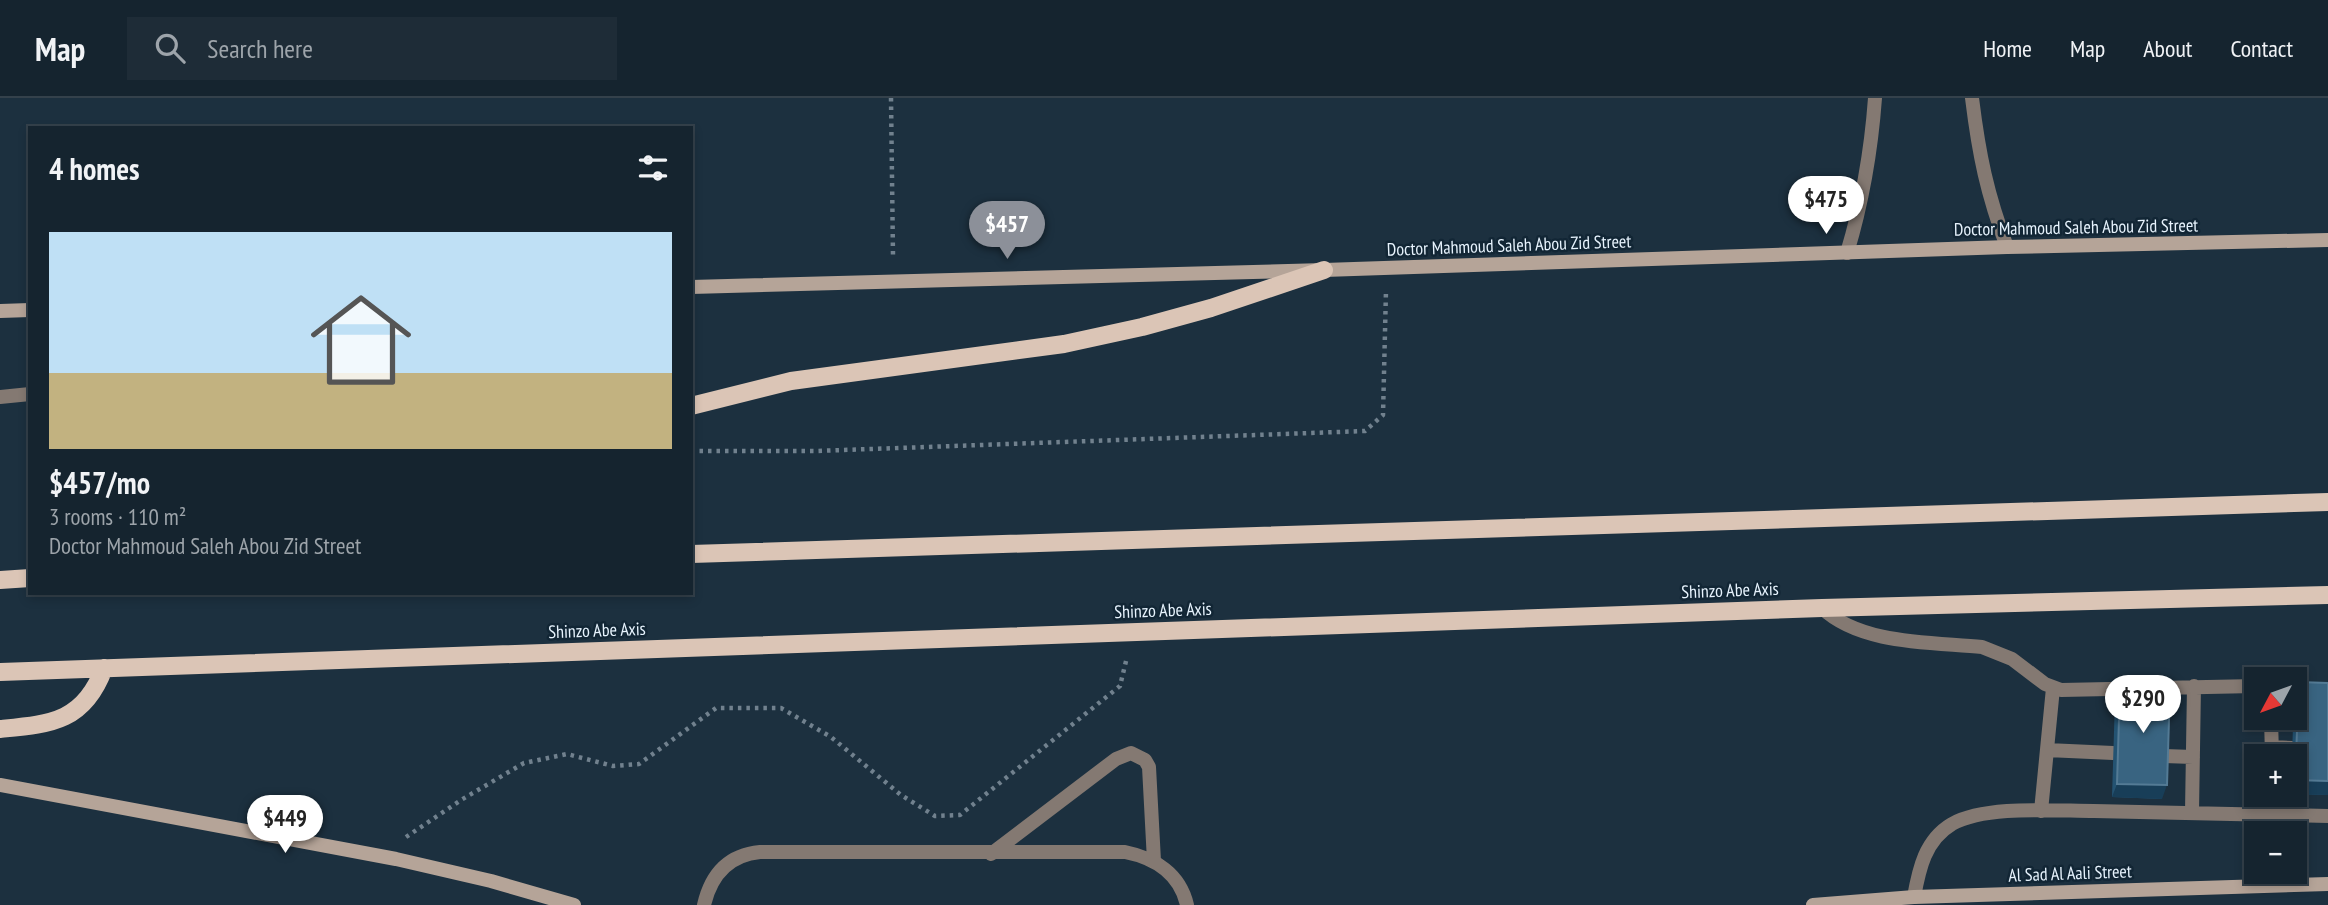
<!DOCTYPE html>
<html lang="en">
<head>
<meta charset="utf-8">
<style>
  body { margin:0; font-family:"PT Sans Narrow",sans-serif; background:#1e2c37; color:#f1f3f6; height:100vh; display:flex; flex-direction:column; font-size:26px; white-space:nowrap }
  * { box-sizing:border-box; margin:0 }
  p { font-size:23px; color:#9da4aa }
  .icon { flex:none; width:38px; height:38px; fill:none; stroke:currentColor; stroke-width:2; stroke-linecap:round; stroke-linejoin:round }
  .map { position:relative; flex:1; overflow:hidden }
  .side { position:absolute; left:28px; top:28px; width:665px; height:469px; display:flex; flex-direction:column; background:#15242f; border-radius:0px; box-shadow:0 4px 10px #0003,0 0 0 2px #34414b }
  .side>* { flex:none }
  .needle { width:46px; rotate:229deg }
  .buttons { position:absolute; left:2244px; top:569px; display:grid; gap:14px }
  .buttons a { display:grid; place-items:center; width:63px; height:63px; border-radius:0px; background:#15242f; box-shadow:0 4px 10px #0003,0 0 0 2px #34414b; font-size:35px }
  .price { position:absolute; translate:-50% -60px; padding:0 16px; border-radius:24px; background:#fff; color:#222; font-size:23px; line-height:46px; filter:drop-shadow(0 2px 4px #0008) }
  .price::after { content:''; position:absolute; left:50%; top:42px; width:21px; height:16px; margin-left:-10px; background:inherit; clip-path:polygon(0 0,100% 0,50% 100%) }
  .price.on { background:#8c9099; color:#fff }
  ul { padding:0; list-style:none }
  li { display:grid; align-content:center; gap:14px; height:371px; padding:0 21px }
  li span { display:grid; place-items:center; height:217px; border-radius:0px; color:#555 }
  li>.icon { margin-inline-start:auto }
  span .icon { width:126px; height:126px; fill:#fffc; stroke-width:1 }
  li b { font-size:30px }
  h2 { display:flex; justify-content:space-between; align-items:center; height:84px; padding:0 21px; font-size:30px }
  header { display:flex; align-items:center; gap:42px; box-sizing:border-box; height:98px; padding:0 35px; background:#15242f; border-bottom:2px solid #34414b }
  header strong { font-size:33px }
  nav { display:flex; gap:38px; margin-inline-start:auto; font-size:24px }
  .search { width:490px; height:63px; background:#1e2c37; display:flex; align-items:center; gap:18px; box-sizing:border-box; padding:0 24px; border-radius:0px; color:#9da4aa; font-size:26px }
  .map>svg:first-child { display:block }
  .lines { fill:none; stroke-linecap:round; stroke-linejoin:round }
  .path { stroke:#71818e; stroke-width:4.5; stroke-dasharray:3.5 5; stroke-linecap:butt }
  .lane { stroke:#847972; stroke-width:14 }
  .street { stroke:#847972; stroke-width:14 }
  .secondary { stroke:#b5a498; stroke-width:14 }
  .primary { stroke:#dbc5b6; stroke-width:18 }
  .wall { fill:#245372 }
  .shaded-wall { fill:#183e58 }
  .building { fill:#396481; stroke:#547b95; stroke-width:2 }
  .labels { text-anchor:middle; dominant-baseline:central; stroke-width:5; stroke-linejoin:round; paint-order:stroke }
  .street-label { font-size:18px; fill:#e7f3fd; stroke:#122635 }
</style>
</head>
<body>
<header>
<strong>Map</strong>
<div class="search"><svg class="icon" aria-label="search" viewBox="0 0 24 24"><circle cx="10" cy="10" r="6"/><path d="M15 15l6 6"/></svg>Search here</div>
<nav><a>Home</a><a>Map</a><a>About</a><a>Contact</a></nav>
</header>
<div class="map">
<svg width="2328" height="807" viewBox="0 0 2328 807">
  <rect width="100%" height="100%" fill="#1c303f"/>
  <g class="lines">
    <path class="path" d="M891,0l2,158
      M691,353h125l549,-20 18,-16 3,-125
      M406,739l55,-37 63,-37 43,-9 46,12 26,-2 77,-56h65l50,29 70,58 34,21 25,-1 160,-129 7,-29"/>
    <path class="lane" d="M0,299l30,-3
      M1822,510c39,37 110,34 160,39l30,12 33,25 16,6 195,-4
      M2271,620l1,38
      M2271,649l21,1
      M2047,652l66,3
      M2164,658l29,1
      M2273,696l1,21
      M2041,713l12,-123
      M2192,714l2,-126
      M991,756l125,-95 15,-6 14,7 4,7 5,94
      M1914,799c5,-28 11,-57 38,-73 34,-19 103,-13 142,-13 78,1 156,3 234,5
      M704,807c7,-30 24,-50 56,-53h365c30,6 55,22 62,53"/>
    <path class="street" d="M1972,0c7,57 15,96 35,149
      M1847,155c16,-53 24,-100 28,-155"/>
    <path class="secondary" d="M691,189l633,-17 683,-23 321,-7
      M0,213l30,-1
      M0,687l396,74 95,22 83,24
      M1813,807l101,-8 414,-13"/>
    <path class="primary" d="M691,308l100,-25 273,-37 78,-17 69,-19 113,-38
      M691,456l1637,-52
      M0,482l30,-2
      M0,574l1822,-64 506,-13
      M0,631c51,-5 84,-7 104,-61"/>
  </g>
  <path class="wall" d="M2299,584l29,113 -34,-1v-38h-2l2,-61z
    M2120,588l42,113 -50,-2 3,-98z"/>
  <path class="shaded-wall" d="M2295,682l33,1v14l-34,-1z
    M2117,686l50,1 -5,14 -50,-2z"/>
  <path class="building" d="M2299,584l29,1v98l-33,-1z
    M2120,588l50,1 -3,98 -50,-1z"/>
  <g class="labels">
    <g class="street-label">
      <text transform="translate(2076 129) rotate(-1)">Doctor Mahmoud Saleh Abou Zid Street</text>
      <text transform="translate(1509 147) rotate(-2)">Doctor Mahmoud Saleh Abou Zid Street</text>
      <text transform="translate(1730 492) rotate(-2)">Shinzo Abe Axis</text>
      <text transform="translate(1163 512) rotate(-2)">Shinzo Abe Axis</text>
      <text transform="translate(597 532) rotate(-2)">Shinzo Abe Axis</text>
      <text transform="translate(2070 775) rotate(-2)">Al Sad Al Aali Street</text>
    </g>
  </g>
</svg>
<div class="buttons">
<a><svg class="needle" viewBox="-14 -14 28 28"><path d="M0-13l5 13h-10z" fill="#e53935"/><path d="M0 13l5-13h-10z" fill="#9da4aa"/></svg></a>
<a>+</a>
<a>−</a>
</div>
<b class="price" style="left:1826px;top:138px">$475</b>
<b class="price on" style="left:1007px;top:163px">$457</b>
<b class="price" style="left:2143px;top:637px">$290</b>
<b class="price" style="left:285px;top:757px">$449</b>
<section class="side">
<h2>4 homes<svg class="icon" aria-label="filters" viewBox="0 0 24 24"><path d="M4 7h16M4 17h16"/><circle cx="9" cy="7" r="2"/><circle cx="15" cy="17" r="2"/></svg></h2>
<ul>
<li><span style="background:linear-gradient(#bfe0f5 65%,#c2b280 0)"><svg class="icon" aria-label="home" viewBox="0 0 24 24"><path d="M3 11l9-7 9 7M6 9v11h12V9"/></svg></span><div><b>$457/mo</b><p>3 rooms · 110 m²</p><p>Doctor Mahmoud Saleh Abou Zid Street</p></div></li>
</ul>
</section>
</div>
</body>
</html>
